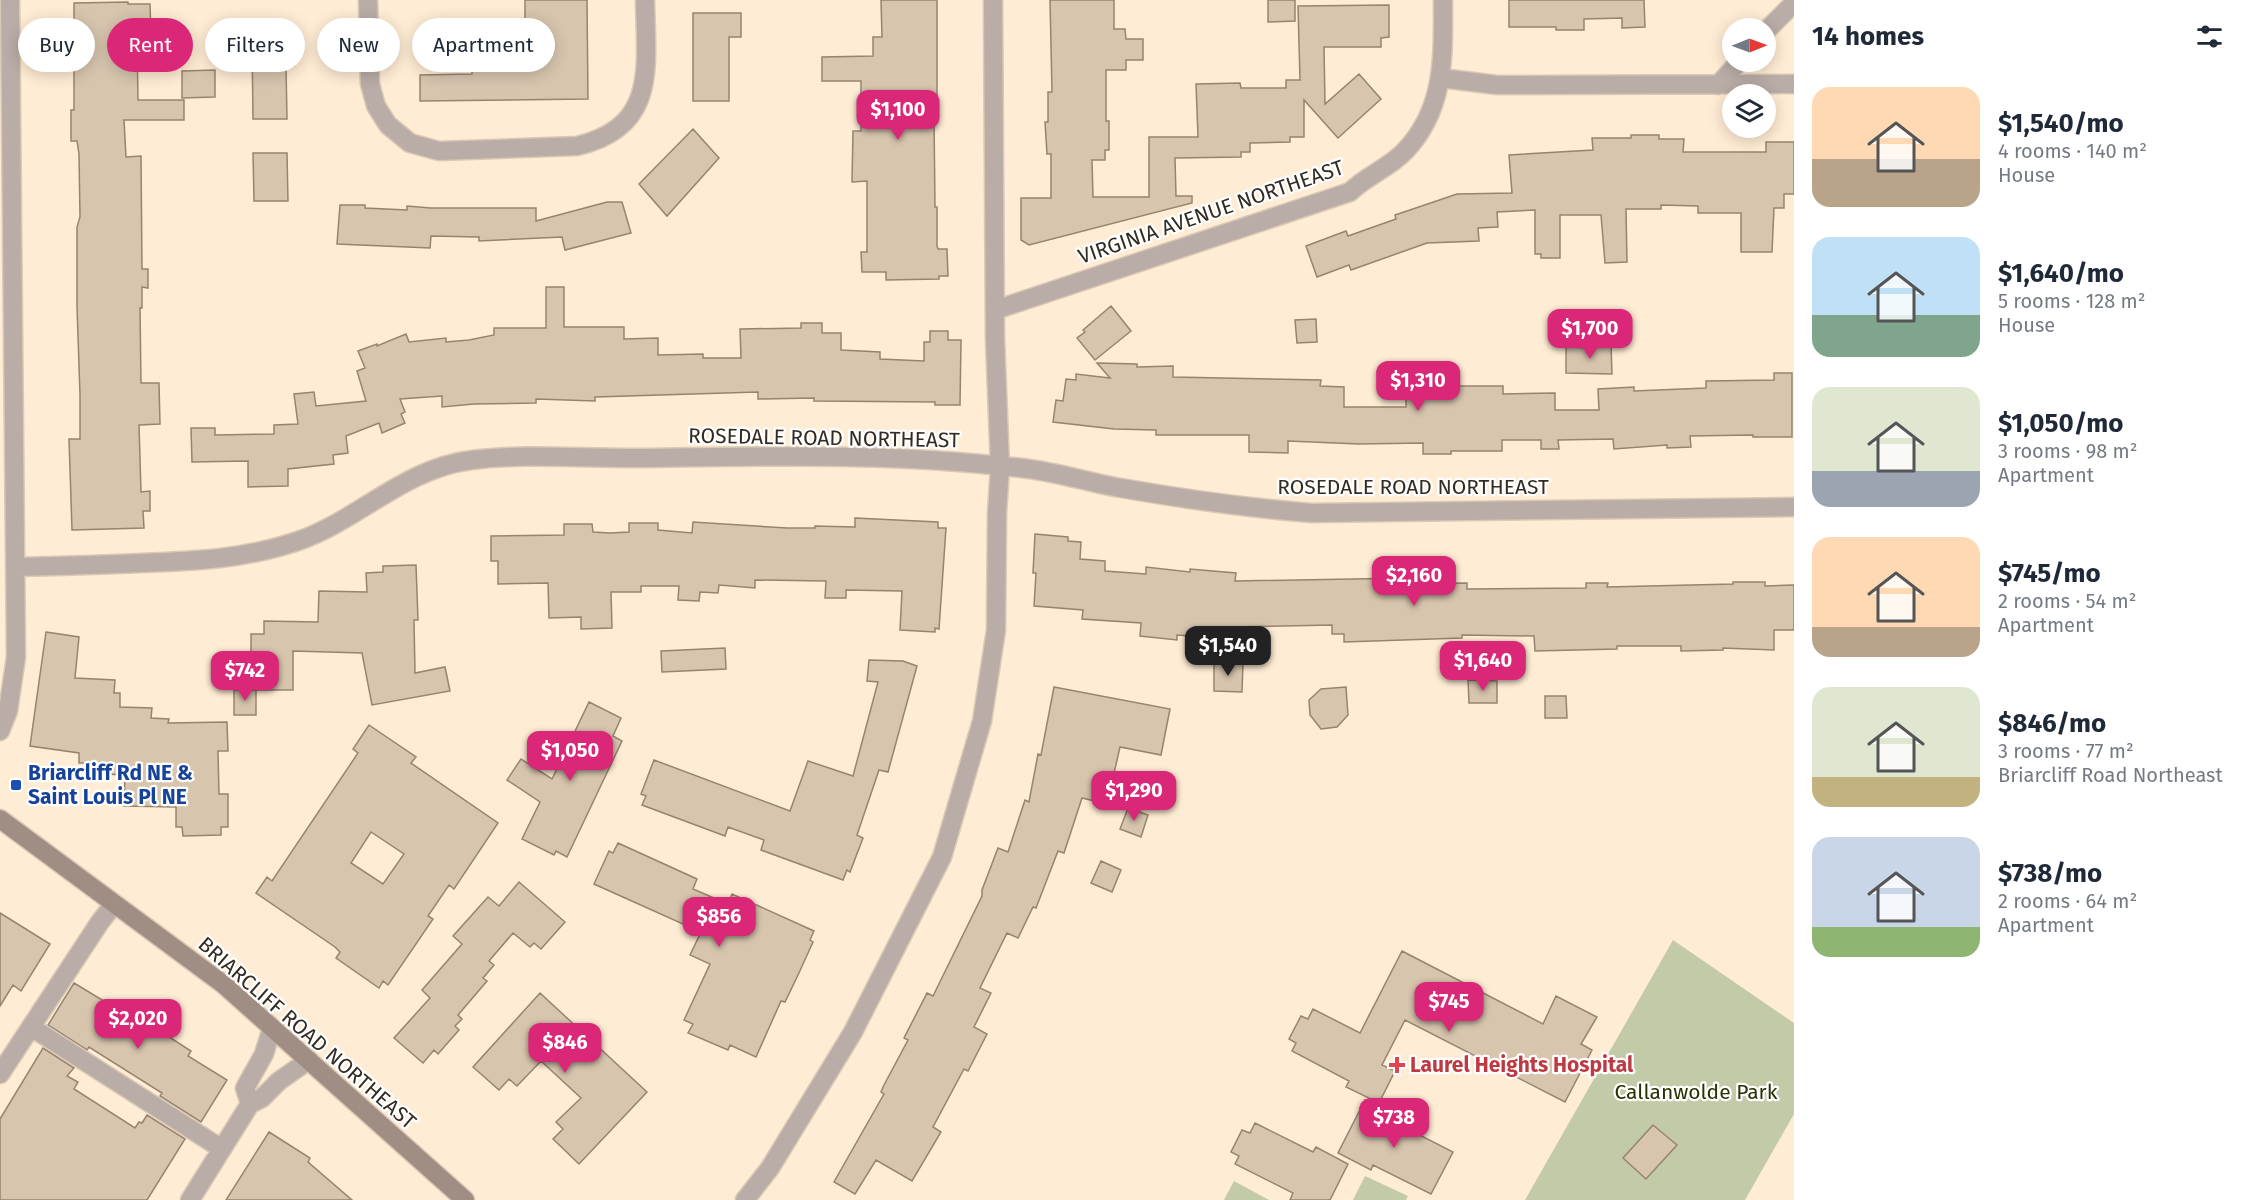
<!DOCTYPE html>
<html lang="en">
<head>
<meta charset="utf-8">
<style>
  body { margin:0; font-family:"Fira Sans",sans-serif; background:#f6f6f7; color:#1f2937; height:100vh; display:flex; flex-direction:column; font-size:22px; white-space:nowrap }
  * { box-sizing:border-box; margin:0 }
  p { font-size:20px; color:#747a83 }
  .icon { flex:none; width:33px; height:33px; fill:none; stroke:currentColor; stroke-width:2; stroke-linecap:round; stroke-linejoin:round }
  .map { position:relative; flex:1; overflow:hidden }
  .panel { display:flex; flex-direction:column; background:#fff; width:450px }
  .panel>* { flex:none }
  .guide { position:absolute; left:18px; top:18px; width:570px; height:54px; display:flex; gap:12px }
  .needle { width:39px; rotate:89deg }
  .controls { position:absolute; left:1722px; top:18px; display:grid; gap:12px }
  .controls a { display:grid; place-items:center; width:54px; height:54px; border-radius:50%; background:#fff; box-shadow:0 3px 15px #0003; font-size:30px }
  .price { position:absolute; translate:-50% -51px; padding:0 14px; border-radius:12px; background:#db2777; color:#fff; font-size:20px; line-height:39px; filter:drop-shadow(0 2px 3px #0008) }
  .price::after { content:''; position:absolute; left:50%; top:36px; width:18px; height:14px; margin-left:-9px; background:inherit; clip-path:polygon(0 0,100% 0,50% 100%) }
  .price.current { background:#222; color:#fff }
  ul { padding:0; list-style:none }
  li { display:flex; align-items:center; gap:18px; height:150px; padding:0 18px }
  li span { display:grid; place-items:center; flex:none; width:168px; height:120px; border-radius:18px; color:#555 }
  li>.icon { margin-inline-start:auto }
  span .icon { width:72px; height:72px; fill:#fffc; stroke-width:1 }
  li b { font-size:26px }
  h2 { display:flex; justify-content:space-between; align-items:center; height:72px; padding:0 18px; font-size:26px }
  .pill { padding:0 21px; border-radius:27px; background:#fff; box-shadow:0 3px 15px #0003; font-size:21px; line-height:54px }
  .pill.current { background:#db2777; color:#fff }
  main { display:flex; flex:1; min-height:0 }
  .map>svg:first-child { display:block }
  .green { fill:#c3caa8 }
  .building { fill:#d7c5ae; stroke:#96846f; stroke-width:1.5; fill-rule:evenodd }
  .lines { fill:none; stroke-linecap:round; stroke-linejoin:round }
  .minor-casing { stroke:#dac9b4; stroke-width:21 }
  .secondary-casing { stroke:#dac9b4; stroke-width:21 }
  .minor { stroke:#baada8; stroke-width:18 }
  .secondary { stroke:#a08e85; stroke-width:18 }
  .transit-dot { fill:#1a4fb4; stroke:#fff; stroke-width:2 }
  .health-dot { fill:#e0444e; stroke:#fff; stroke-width:2 }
  .labels { text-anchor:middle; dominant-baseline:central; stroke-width:4.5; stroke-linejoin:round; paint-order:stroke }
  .street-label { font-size:21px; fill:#332c23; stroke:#fff }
  .transit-label { font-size:21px; font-weight:bold; fill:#164399; stroke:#fff; text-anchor:start }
  .health-label { font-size:21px; font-weight:bold; fill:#be3a42; stroke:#fff; text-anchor:start }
  .park-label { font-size:21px; fill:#2b3100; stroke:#fff }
</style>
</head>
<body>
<main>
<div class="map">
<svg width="1794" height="1200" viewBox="0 0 1794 1200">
  <rect width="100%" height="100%" fill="#ffecd4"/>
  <path class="green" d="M1673,940l121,83v91l-49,86h-220z
    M1365,1176l43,20 -2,4h-53z
    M1234,1181l35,19h-45z"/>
  <path class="building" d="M525,0h62l1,99 -168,2v-26l52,-1v-6l53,-1z
    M881,0h56v100l-3,18 1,89h2v39l1,3h9l1,27h-9v3l-53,1v-8h-24l-1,-20h6v-71l-15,1 1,-51h8v-50h-39v-24l51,-1v-19h9z
    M1050,0h64v29h11l1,10h17v21h-17v10h-20v51h3v29h-4v10h-13l1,37h56v-60h49l-2,-53 44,-1 1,5h45v-8h14l-2,-74 91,-1v32l-8,1v9h-57l1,57 34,-30 22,25 -43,39 -34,-38v37h-14v5l-40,1v9h-9v5l-66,1 1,38h16v7l-163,42 -8,-5v-42h30v-44h-4l-2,-32h3v-30h4z
    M1268,0h27v21l-27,1z
    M1509,0h135l1,27 -23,1v-10l-38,1v11h-28v-3h-47z
    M128,2v2h22l1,33h-14l1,63h46v20h-60l2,37 15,-1 1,113h6v19l-6,-1v21h-2l1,75h18l1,41 -21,1 2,67 9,-1v20h-7l1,17 -72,2 -3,-91h11v-44l-3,-88v-80l3,-10 -1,-63 -2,-13h-6v-31h3v-107z
    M693,13h48v24h-12v64h-36z
    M252,43h42v23h-8l1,53h-34z
    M215,70v27l-33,1v-27z
    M693,129l26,29 -52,58 -28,-32z
    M1631,135h28v4h25l-1,13h83v-10h28v52h-10v14h-10l-2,44h-31v-39h-43v-7l-37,-1v4h-35l1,53 -22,1 -4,-48h-41v43h-19v-4h-6v-44l-38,2 1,15 -20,1 1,13 -52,2 -76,27 -2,-5 -32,12 -11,-31 40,-15 2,5 48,-17 -1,-4 62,-21 55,-1 -3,-38 84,-5 -1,-12h39z
    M253,153h34l1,48h-34z
    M607,202h15l9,31 -66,17 -3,-13 -83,4v-4l-48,-1 -1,12 -93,-4 3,-39h25v3l42,2v-4l24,2h105v13z
    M546,287h18v40h60v12l34,-1v17l45,-1v4h38l-1,-29 61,-1v-5h21v10h19v17l39,2v7l44,2v-19h6v-11h18v9h13l-1,65h-25v-3l-121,-1v-3l-56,1v-7l-163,5v4l-59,-2v4l-62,1 -32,3v-11l-42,3 5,13 -4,2 4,9 -23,10 -3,-10 -33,13 2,17 -15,2 1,9 -46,5v17l-40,1v-26l-56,1 -1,-34h24v7l59,-1v-9l24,-1 -4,-30 20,-2 2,14 50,-5 -9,-30 8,-3 -7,-17 19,-7v2l29,-12 3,8 37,-4v4l23,-2 25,-5v-7h52z
    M1111,306l20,25 -36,29 -18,-22 8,-6 -2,-2z
    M1316,319l1,23 -20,1 -2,-23z
    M1592,344h19l1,30 -46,-1v-26l26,1z
    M1097,363l40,1v3l36,-1v11l148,3 -1,6 24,1v20h62v-21h97v8l52,-1v17h44l-1,-21 36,-2v4l72,-3v-7l68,-1v-7h18v64h-39v-2l-63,1 1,11 -24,1v-3l-53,4 -1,-10 -55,1 1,9h-18v-9h-39v11h-51v3h-28v-11l-64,1 -71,-3v12l-39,-1v-17h-93v-5l-42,-1 -61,-7 3,-22 7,1 3,-22 10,1v-6l34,4z
    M855,518l83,4v6h8l-7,101 -4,-1v4l-35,-2 2,-39 -56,-1v8h-21l1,-17 -71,-1v8l-36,-3 -1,8 -18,-1 -1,9 -21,-1 1,-14h-38v6h-30l1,36 -31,1v-12l-32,1 -1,-35 -50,1v-23h-7v-25l73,-1v-11h28l1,8 17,1 19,-1v-9h29v7l34,3 1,-11 94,6h28v-2l40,1z
    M1035,534l33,3v4l13,1 -1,17 25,2v10l41,3v-7l44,5v-3l46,4 -1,8 173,-3v6l59,-1v6l119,-1v-5h22l-1,4 126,-3v-2h32v4l29,-1v45h-20v20l-51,-2v2l-42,1v-5h-64v3l-82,2 -1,-15 -72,-1v3l-118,4v-8h-12v-9l-100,2 -1,12 -54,-4v5l-37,-4 1,-13 -59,-4 1,-9 -49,-4 2,-33h-3z
    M416,565l2,55h-4l1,53 30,-6 5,24 -78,14 -10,-52 -69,-2v39h-42v-56h13v-13l54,1 1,-31 48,1 -1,-19 17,-1v-6z
    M46,632l33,5 -4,41 40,2 -1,13h6v14l32,1 -1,10 18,1 -1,4 59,-1 1,29h-10l1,43h9v33h-7v8l-38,1 -1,-9h-6v-20l-52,-1 1,-31 -39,-2v-10h-7v-10l-49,-7z
    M725,648l1,21 -64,3 -1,-21z
    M869,660l34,1 14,5 -29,106 -9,-2 -22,65 6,3 -13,34 -3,-2 -4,10 -82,-30 3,-10 -36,-13 -3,9 -83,-31 4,-9 -5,-2 13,-34 136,51 18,-50 45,15 25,-94 -11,-1z
    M1214,662l29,1 -1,29 -28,-1z
    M1468,680l29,1v22h-28z
    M1054,687l116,22 -9,46 -41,-8 -13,57 -25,-6 -18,55 -6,-2 -22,57 -3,-1 -15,31 -11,-5 -27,55 11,5 -17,34 13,7 -19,37 -4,-2 -31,58 8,5 -29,49 -36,-21 -21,34 -21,-12 50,-88 -3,-2 3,-7 24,-45 -4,-2 23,-45 6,3 49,-100v-6l16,-42 10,4 17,-52 4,2 9,-48 3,1z
    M1346,687l2,28 -11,12 -16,2 -11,-14 -1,-15 12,-11z
    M234,690h22v25h-22z
    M1545,696h21l1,22h-22z
    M589,702l32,16 -8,18 9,5 -55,116 -11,-6 -2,4 -32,-16 18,-37 -33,-22 14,-21 31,20z
    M369,725l47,32 -5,6 87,60 -44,66 -5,-4 -21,31 5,3 -45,66 -5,-4 -4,7 -43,-30 4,-6 -5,-5 -79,-54 11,-16 5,4 86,-128 -5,-4zM371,832l33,22 -21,30 -32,-21z
    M1128,808l20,7 -7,22 -21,-8z
    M618,843l79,36 -4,10 35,15 4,-10 82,37 -4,9 3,2 -15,33 -13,27 -4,-1 -25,56 -26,-12 -2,5 -40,-17 5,-9 -9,-4 26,-56 -20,-9 11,-23 -107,-48 15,-33 4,2z
    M1101,861l20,9 -9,22 -21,-9z
    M519,882l46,40 -24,27 -7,-6 -4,4 -17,-14 -24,28 5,4 -11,13 4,3 -29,34 4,4 -7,7 4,4 -21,24 -4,-4 -11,13 -29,-25 36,-40 -8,-8 40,-46 -9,-8 35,-39 11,9z
    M0,913l50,31 -29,47 -8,-6 -13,21z
    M1402,951l141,73 13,-28 41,21 -16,27 11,6 -27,52 -160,-82 -23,45 13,6 -16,32 -33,-16 3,-6 -57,-30 4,-8 -7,-4 12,-23 7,3 5,-10 47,24z
    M74,983l38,23 3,-4 76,49 -3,5 39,24 -26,42 -41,-26 2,-3 -73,-46 -2,3 -39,-25z
    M540,993l107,99 -68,72 -26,-25 10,-10 -7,-7 25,-24 -40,-37 -24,25 -8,-7 -10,11 -26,-23z
    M43,1048l31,20 -7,8 11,6 -4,7 61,39 4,-6 3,1 5,-8 38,24 -38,61h-147v-81z
    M1365,1100l34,17 -3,6 57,29 -22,42 -58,-29 -2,5 -33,-17z
    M1255,1123l58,29 3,-5 32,17 -18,36h-40l3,-7 -58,-29 4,-8 -8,-4 11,-22 8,3z
    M1653,1125l24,20 -31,34 -23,-21z
    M269,1132l41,26 -2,4 44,38h-126z"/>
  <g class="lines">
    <defs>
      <path id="minor" d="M368,0l2,84 6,22 12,19 22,18 29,8 138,-5c81,-19 69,-79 68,-146
        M1766,31l28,-28
        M1441,78l56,7 297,-1
        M1718,85l21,-23
        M995,310l355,-118c16,-16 39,-24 55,-41 41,-43 38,-96 38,-151
        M15,567c42,-1 84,-2 126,-4 55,-2 104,-4 157,-22 61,-21 106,-73 174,-81 56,-7 115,-1 172,-2 129,-2 258,-5 385,11 31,4 61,14 92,19 63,11 127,20 191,25l482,-6
        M0,731l8,-20 8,-54 -6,-657
        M31,1027l191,122
        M0,1074l100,-152 14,-18
        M250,1104l12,-6 17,-17 30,-21
        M190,1200l60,-96 -5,-16 19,-34 8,-26
        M745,1200l25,-32 83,-136 89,-175 40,-136 14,-91 1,-117 3,-46 -5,-128 -2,-339"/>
      <path id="secondary" d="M0,819l223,165 242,216"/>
    </defs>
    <use href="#minor" class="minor-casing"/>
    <use href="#secondary" class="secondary-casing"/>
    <use href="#minor" class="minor"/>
    <use href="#secondary" class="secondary"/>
  </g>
  <rect class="transit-dot" x="10" y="779" width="12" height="12" rx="3"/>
  <path class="health-dot" d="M1394 1056h6v6h6v6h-6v6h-6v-6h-6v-6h6z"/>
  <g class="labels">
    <g class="street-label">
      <text transform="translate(1211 212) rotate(-19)">VIRGINIA AVENUE NORTHEAST</text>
      <text transform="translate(824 438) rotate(1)">ROSEDALE ROAD NORTHEAST</text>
      <text x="1413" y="487">ROSEDALE ROAD NORTHEAST</text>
      <text transform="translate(307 1033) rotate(41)">BRIARCLIFF ROAD NORTHEAST</text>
    </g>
    <g class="transit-label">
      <text x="28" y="773">Briarcliff Rd NE &amp;<tspan x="28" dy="24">Saint Louis Pl NE</tspan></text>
    </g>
    <g class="health-label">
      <text x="1410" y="1065">Laurel Heights Hospital</text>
    </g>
    <g class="park-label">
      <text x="1696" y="1092">Callanwolde Park</text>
    </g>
  </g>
</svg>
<div class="controls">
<a><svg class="needle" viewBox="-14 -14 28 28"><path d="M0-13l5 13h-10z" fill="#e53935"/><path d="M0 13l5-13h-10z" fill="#747a83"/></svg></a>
<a><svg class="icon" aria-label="layers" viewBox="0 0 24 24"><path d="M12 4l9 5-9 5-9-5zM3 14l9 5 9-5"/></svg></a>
</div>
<b class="price" style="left:898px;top:141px">$1,100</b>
<b class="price" style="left:1590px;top:360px">$1,700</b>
<b class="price" style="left:1418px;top:412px">$1,310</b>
<b class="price" style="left:1414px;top:607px">$2,160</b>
<b class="price current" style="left:1228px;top:677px">$1,540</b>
<b class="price" style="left:1483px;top:692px">$1,640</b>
<b class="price" style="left:245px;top:702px">$742</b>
<b class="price" style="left:570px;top:782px">$1,050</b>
<b class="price" style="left:1134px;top:822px">$1,290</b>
<b class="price" style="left:719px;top:948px">$856</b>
<b class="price" style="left:1449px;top:1033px">$745</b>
<b class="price" style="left:138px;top:1050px">$2,020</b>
<b class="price" style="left:565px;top:1074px">$846</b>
<b class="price" style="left:1394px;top:1149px">$738</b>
<div class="guide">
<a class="pill">Buy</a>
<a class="pill current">Rent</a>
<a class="pill">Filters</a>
<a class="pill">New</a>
<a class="pill">Apartment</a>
</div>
</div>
<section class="panel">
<h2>14 homes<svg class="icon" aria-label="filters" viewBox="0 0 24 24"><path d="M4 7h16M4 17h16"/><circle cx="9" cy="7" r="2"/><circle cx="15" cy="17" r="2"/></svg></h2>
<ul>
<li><span style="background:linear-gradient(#ffd9b3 60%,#b9a48a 0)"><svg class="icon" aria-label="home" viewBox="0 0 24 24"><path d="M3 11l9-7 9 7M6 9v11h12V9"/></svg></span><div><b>$1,540/mo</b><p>4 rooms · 140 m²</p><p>House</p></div></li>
<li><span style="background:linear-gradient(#bfe0f5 65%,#7fa58c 0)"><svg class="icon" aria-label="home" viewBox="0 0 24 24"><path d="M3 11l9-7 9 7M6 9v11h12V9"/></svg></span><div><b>$1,640/mo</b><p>5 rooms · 128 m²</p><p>House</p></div></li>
<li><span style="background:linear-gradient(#dfe7d0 70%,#9aa5b1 0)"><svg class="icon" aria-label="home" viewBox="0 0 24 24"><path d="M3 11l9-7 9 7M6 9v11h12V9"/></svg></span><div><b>$1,050/mo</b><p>3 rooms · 98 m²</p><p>Apartment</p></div></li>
<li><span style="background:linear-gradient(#ffd9b3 75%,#b9a48a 0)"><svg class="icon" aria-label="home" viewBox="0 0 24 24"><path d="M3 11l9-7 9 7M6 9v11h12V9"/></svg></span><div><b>$745/mo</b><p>2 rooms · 54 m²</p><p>Apartment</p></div></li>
<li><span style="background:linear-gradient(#dfe7d0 75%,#c2b280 0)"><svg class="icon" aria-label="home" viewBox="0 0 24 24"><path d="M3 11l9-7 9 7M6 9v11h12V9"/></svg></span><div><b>$846/mo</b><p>3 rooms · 77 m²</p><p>Briarcliff Road Northeast</p></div></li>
<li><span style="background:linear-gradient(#c9d6e8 75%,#8fb573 0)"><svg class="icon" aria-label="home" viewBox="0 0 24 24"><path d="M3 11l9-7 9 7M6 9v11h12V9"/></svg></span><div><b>$738/mo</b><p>2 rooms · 64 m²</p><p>Apartment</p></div></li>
</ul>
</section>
</main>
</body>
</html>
